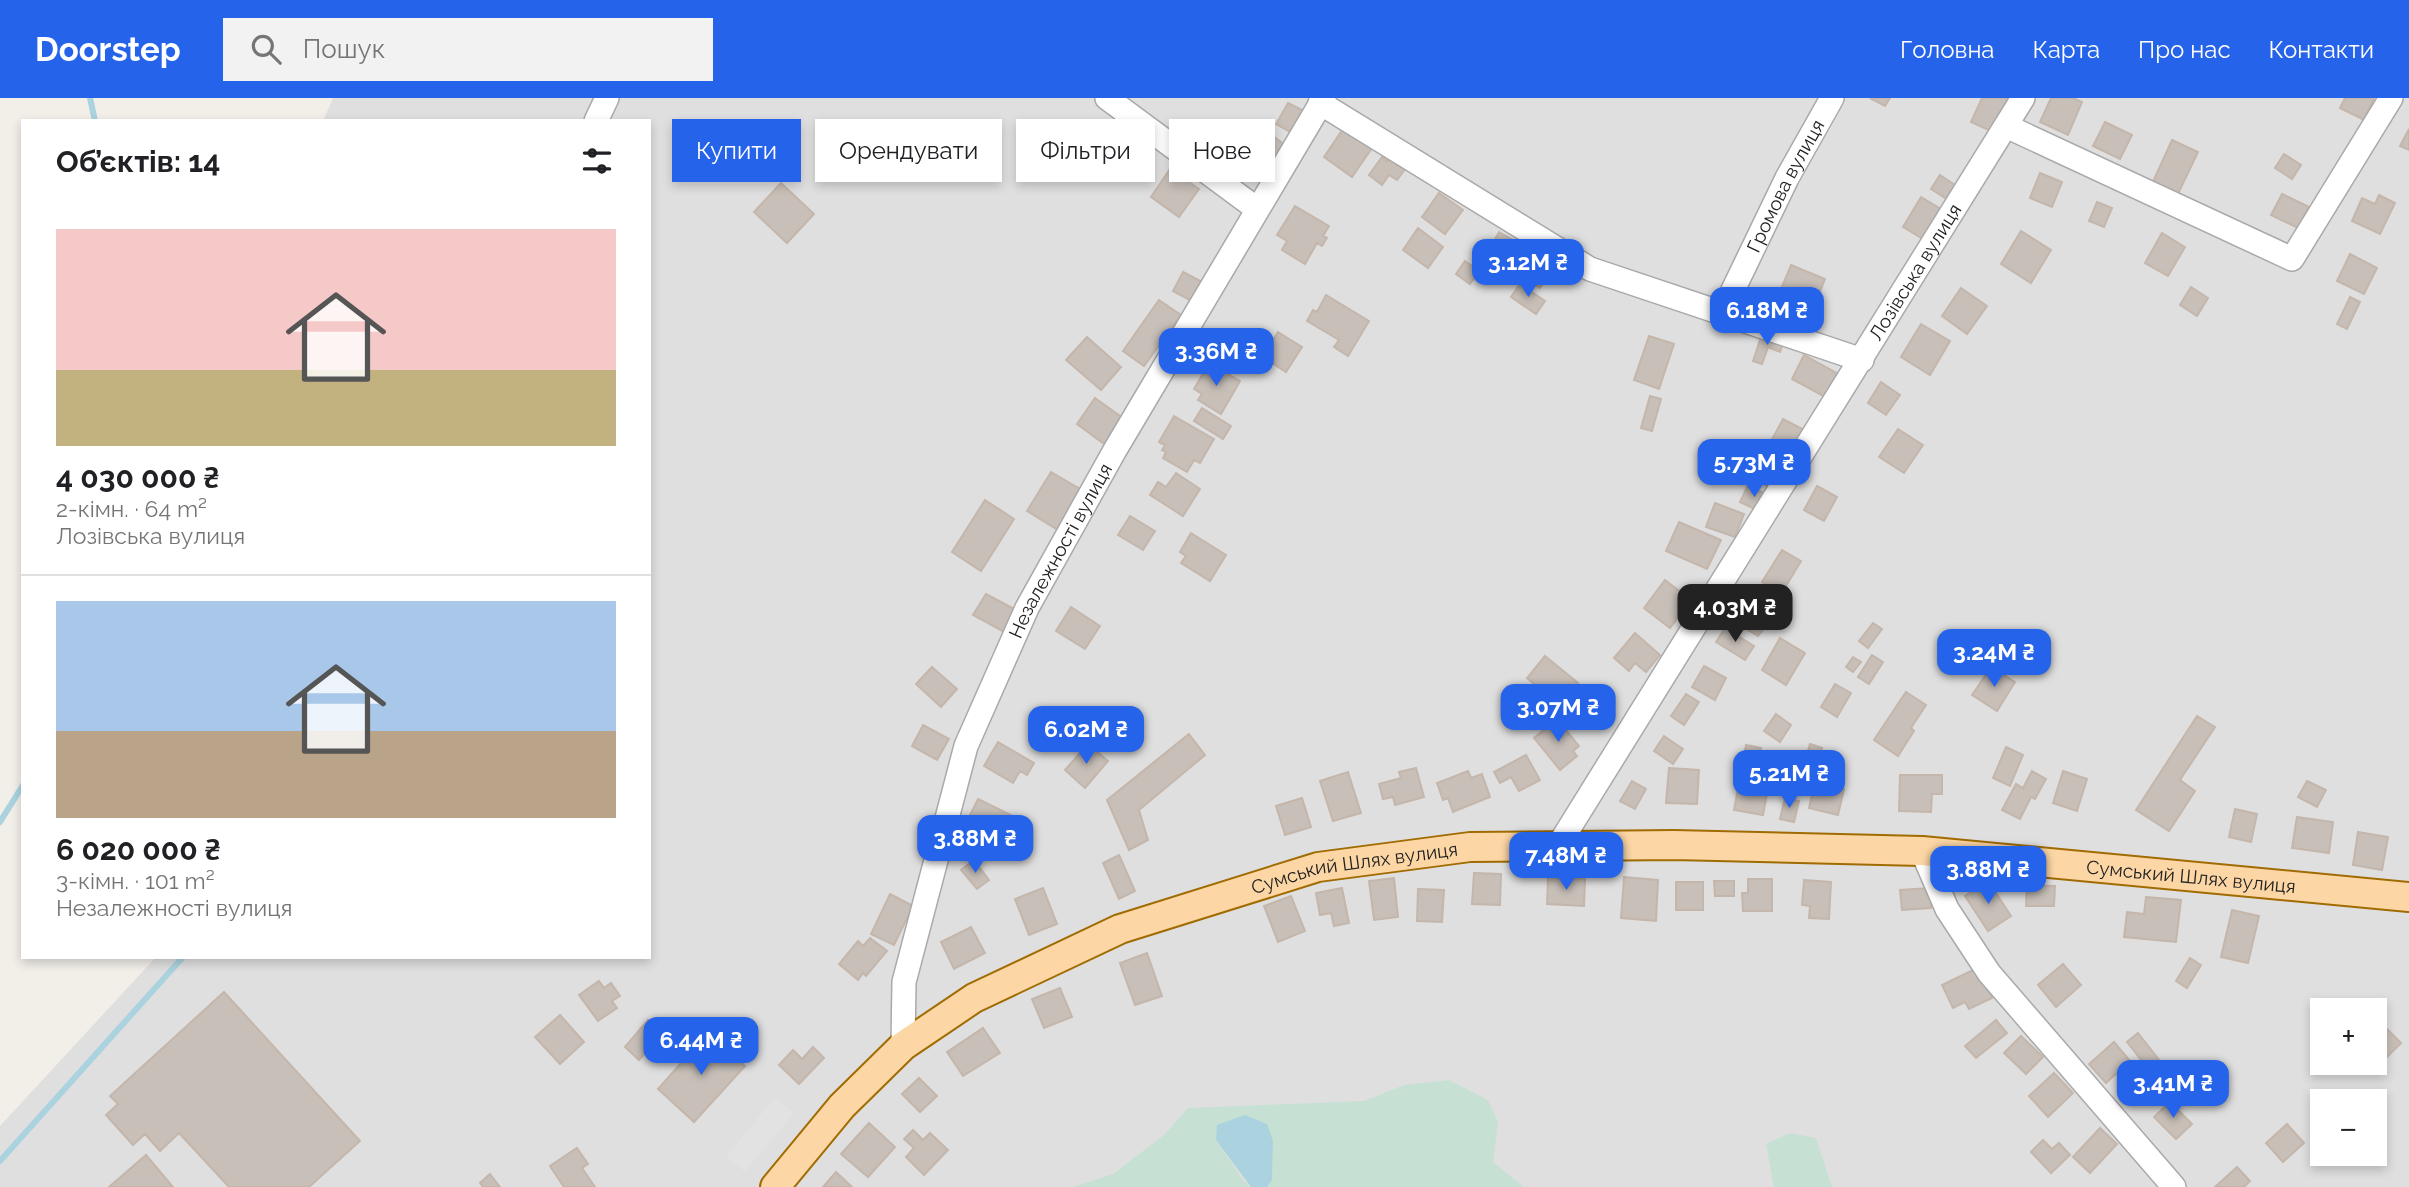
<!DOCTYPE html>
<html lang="uk">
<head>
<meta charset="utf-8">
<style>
  body { margin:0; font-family:Raleway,sans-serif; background:#f2f2f2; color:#202124; height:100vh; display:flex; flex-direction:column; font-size:26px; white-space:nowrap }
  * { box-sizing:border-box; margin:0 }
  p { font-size:23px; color:#757577 }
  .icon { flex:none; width:38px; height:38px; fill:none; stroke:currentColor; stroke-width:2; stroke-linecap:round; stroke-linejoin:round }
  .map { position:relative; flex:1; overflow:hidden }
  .details { position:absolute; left:21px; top:21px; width:630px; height:840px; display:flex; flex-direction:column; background:#fff; border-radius:0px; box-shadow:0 4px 10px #0003 }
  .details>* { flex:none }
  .top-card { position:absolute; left:672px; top:21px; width:665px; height:63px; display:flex; gap:14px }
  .tools { position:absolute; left:2310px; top:900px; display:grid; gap:14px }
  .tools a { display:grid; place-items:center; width:77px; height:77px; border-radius:0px; background:#fff; box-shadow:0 4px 10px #0003; font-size:35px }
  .price { position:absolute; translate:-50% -60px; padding:0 16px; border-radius:14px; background:#2563eb; color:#fff; font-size:23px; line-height:46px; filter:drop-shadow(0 2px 4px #0008) }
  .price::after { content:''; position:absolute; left:50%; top:42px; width:21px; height:16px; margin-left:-10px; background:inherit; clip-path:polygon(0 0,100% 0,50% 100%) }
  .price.on { background:#222; color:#fff }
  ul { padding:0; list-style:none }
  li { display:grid; align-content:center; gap:14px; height:371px; padding:0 35px }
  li+li { border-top:2px solid #e0e0e0 }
  li span { display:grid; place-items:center; height:217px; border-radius:0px; color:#555 }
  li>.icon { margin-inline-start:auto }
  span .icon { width:126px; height:126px; fill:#fffc; stroke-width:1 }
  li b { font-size:30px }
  h2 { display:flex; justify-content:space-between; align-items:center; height:84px; padding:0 35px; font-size:30px }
  .chip { padding:0 24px; border-radius:0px; background:#fff; box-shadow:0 4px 10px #0003; font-size:24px; line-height:63px }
  .chip.on { background:#2563eb; color:#fff }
  header { display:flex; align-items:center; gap:42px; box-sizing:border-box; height:98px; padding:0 35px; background:#2563eb; color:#fff }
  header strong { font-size:33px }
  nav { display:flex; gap:38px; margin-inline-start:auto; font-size:24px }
  .search { width:490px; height:63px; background:#f2f2f2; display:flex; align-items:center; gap:18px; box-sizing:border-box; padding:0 24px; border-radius:0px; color:#757577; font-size:26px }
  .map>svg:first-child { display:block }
  .residential { fill:#e0dfdf; fill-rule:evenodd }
  .wetland { fill:#c6e0d4 }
  .parking { fill:#e2e2e2 }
  .water { fill:#aad3df }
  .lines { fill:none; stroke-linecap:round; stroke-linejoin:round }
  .stream { stroke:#aad3df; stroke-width:6 }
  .building { fill:#c7bfb8; stroke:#c4b6ab; stroke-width:2 }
  .minor-casing { stroke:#a9a9a9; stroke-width:26 }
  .major-casing { stroke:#a06b00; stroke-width:32 }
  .minor { stroke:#fff; stroke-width:23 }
  .major { stroke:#fcd6a4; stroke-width:28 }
  .labels { text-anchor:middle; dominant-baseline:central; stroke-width:5; stroke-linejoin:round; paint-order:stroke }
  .street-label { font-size:19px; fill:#222; stroke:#fff }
</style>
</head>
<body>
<header>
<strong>Doorstep</strong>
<div class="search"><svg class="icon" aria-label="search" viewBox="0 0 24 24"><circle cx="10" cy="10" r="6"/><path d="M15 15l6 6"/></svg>Пошук</div>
<nav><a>Головна</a><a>Карта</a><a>Про нас</a><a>Контакти</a></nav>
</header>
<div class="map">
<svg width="2409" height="1089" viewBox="0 0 2409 1089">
  <rect width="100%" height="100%" fill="#f2efe9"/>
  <path class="residential" d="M333,0h2076v1089h-2409v-61l156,-169h493v-836h-326zM2322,912h53v52h-53zM2322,1003h53v52h-53z"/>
  <path class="wetland" d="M1449,982l39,20 10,22 -5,40 31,25h-257l5,-7 1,-39 -57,-1 27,40 8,7h-178l40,-13 51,-39 24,-27 176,-7 40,-16z
    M1790,1035l26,5 16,49h-58l-8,-43z"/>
  <path class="parking" d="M775,1000l19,15 -49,59 -19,-16z"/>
  <path class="water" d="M1245,1017l22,9 6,17 -1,39 -5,7h-16l-35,-47 1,-15z"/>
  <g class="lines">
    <path class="stream" d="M90,0l5,23
      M0,724l23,-37
      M0,1063l183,-204"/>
  </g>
  <path class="building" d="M1870,0h20l-5,8z
    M1982,0h26l-15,34 -22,-10z
    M2051,0h22l9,4 -14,33 -28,-13z
    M2345,0h29l-10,22 -24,-12z
    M1288,5l18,9 -12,22 -18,-10z
    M2105,24l27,13 -12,24 -27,-13z
    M1221,28l24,18 -16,23 -24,-18z
    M1343,31l29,19 -20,29 -28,-20z
    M2409,31v21l-9,-4z
    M1266,33l22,16 -7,10 -23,-17z
    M2172,42l26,12 -22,46 -25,-12z
    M2284,56l17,11 -9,14 -17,-11z
    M1382,59l5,4 3,-4 16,11 -9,12 -8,-5 -7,10 -13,-10z
    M1170,71l29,20 -20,28 -28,-20z
    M2040,75l22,9 -10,25 -22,-9z
    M1940,77l18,12 -8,14 -19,-12z
    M781,85l33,31 -27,29 -33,-31z
    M1439,95l24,17 -18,24 -23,-17z
    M2282,96l27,13 -11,21 -27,-13z
    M2379,97l16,8 -15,31 -28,-13 10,-23 13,6z
    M1921,99l25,15 -18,30 -25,-15z
    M2097,104l15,6 -8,19 -15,-6z
    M1295,108l34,20 -6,10 4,2 -5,8 -5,-3 -12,21 -23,-14 5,-9 -10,-6z
    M1418,130l25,19 -15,21 -25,-18z
    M2021,133l30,19 -20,33 -30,-19z
    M1499,134l32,18 -15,27 -32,-18z
    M2162,135l23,14 -17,29 -23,-13z
    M1537,152l19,13 -16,25 -14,-9 4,-6 -6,-4z
    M2350,156l27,14 -13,26 -27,-13z
    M1465,163l14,10 -9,13 -14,-10z
    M1791,167l34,14 -16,39 -34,-14z
    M1183,174l25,13 -11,19 -24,-13z
    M1520,186l25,17 -9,13 -25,-17z
    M2191,189l17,11 -11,18 -17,-11z
    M1961,190l26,18 -20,28 -25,-18z
    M1326,197l43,26 -21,35 -14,-9 5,-7 -32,-19 6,-11 4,2z
    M2350,199l10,5 -13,27 -10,-5z
    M1159,202l22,15 -37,51 -21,-15z
    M1921,226l29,17 -20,34 -29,-18z
    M1278,234l24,15 -16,25 -23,-15z
    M1762,236l22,7 -4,11 -12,-5 -6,17 -9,-3z
    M1649,238l25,8 -15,45 -25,-9z
    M1087,239l34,30 -20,23 -35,-30z
    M1804,257l36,20 -13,23 -35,-19z
    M1209,265l31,18 -19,33 -23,-14 4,-6 -8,-5z
    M1881,284l19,13 -14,20 -18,-12z
    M1650,298l11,3 -9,32 -11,-3z
    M1095,300l35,25 -19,26 -34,-25z
    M1202,310l29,18 -8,13 -29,-18z
    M1174,318l40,23 -14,24 -6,-3 -7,12 -24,-14 3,-6 -4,-2 3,-5 -6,-3z
    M1783,321l21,11 -9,19 -8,-3 -4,6 -14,-7z
    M1898,331l25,16 -19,28 -25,-16z
    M1757,358l25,15 -10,18 -26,-15z
    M1051,374l31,18 -24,40 -31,-19z
    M1176,375l24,16 -17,27 -33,-21 8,-13 8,5z
    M1748,387l21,11 -8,16 -21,-10z
    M1817,388l20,11 -13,24 -20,-11z
    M985,402l29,19 -33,52 -29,-19z
    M1715,405l29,11 -9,23 -29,-10z
    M1130,418l25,15 -12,19 -25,-15z
    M1679,424l42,18 -14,29 -41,-18z
    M1191,435l35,22 -16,26 -29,-18 5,-7 -6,-4z
    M1782,452l19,11 -20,33 -19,-12z
    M1665,482l26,20 -21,28 -26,-20z
    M986,496l30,16 -12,22 -31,-17z
    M1071,509l29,19 -15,23 -29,-18z
    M1737,512l28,17 -7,9 -27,-16z
    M1873,525l9,6 -14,19 -9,-7z
    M1725,530l29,18 -9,14 -29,-18z
    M1635,535l25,22 -14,17 -11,-9 -6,8 -15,-13z
    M1780,540l25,15 -19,32 -24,-15z
    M1872,557l11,7 -14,22 -11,-7z
    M1545,558l33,27 -18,22 -33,-27z
    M1853,559l8,5 -8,10 -7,-5z
    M1704,568l22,12 -11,22 -23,-13z
    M932,569l25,22 -16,18 -25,-23z
    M1991,569l24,15 -18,29 -25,-16z
    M1835,586l16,9 -14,24 -16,-10z
    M1906,594l20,13 -15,23 3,3 -16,25 -24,-16z
    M1686,596l13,8 -15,23 -13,-9z
    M1776,616l15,11 -11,17 -16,-11z
    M2197,618l18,11 -35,53 15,11 -26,40 -33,-21z
    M1557,621l22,27 -6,5 4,5 -17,14 -26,-32z
    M923,627l26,14 -12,21 -25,-14z
    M1189,636l16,21 -66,55 9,30 -19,10 -22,-50z
    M1664,638l19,13 -10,15 -19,-13z
    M998,644l36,21 -7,12 -7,-4 -7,12 -29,-17z
    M1088,646l20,17 -23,27 -20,-18z
    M1810,646l12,4 -6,20 -12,-4z
    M1746,647l15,3 -6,33 14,2 -6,32 -29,-5z
    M2006,649l17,8 -13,31 -17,-8z
    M1526,657l14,25 -21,11 -8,-14 -11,6 -6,-11z
    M1416,670l8,29 -29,8 -2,-8 -10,2 -4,-15 22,-6 -2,-6z
    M1669,670l30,2 -2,34 -31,-1z
    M1468,673l3,7 11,-4 8,23 -37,15 -5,-14 -5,2 -6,-17z
    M2032,673l14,8 -11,20 -4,-2 -11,22 -18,-9 14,-26 7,4z
    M2063,673l24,8 -10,32 -24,-8z
    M1348,674l13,41 -28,8 -13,-40z
    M1900,677h42v19h-10l-1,18 -32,-1z
    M1632,683l14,8 -11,20 -15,-8z
    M2307,683l19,9 -9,17 -19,-10z
    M1815,684l29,7 -6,26 -29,-7z
    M1302,700l9,29 -26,8 -9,-29z
    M1785,700l14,3 -5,21 -14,-3z
    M978,701l41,20 -10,20 -13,-7 -8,14 -27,-13z
    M2235,711l22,5 -6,28 -22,-5z
    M2297,719l36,5 -4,31 -37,-5z
    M2358,734l30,5 -6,33 -29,-5z
    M1119,757l16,36 -16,8 -16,-36z
    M974,762l15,20 -12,9 -16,-19z
    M1474,775l27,1 -1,31 -28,-1z
    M1548,779l37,2 -1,27 -37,-2z
    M1624,779l34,3 -2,41 -35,-3z
    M1394,780l4,39 -24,3 -5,-39z
    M1748,781h24v32h-29l-1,-18h6z
    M1804,782l27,2 -2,37 -20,-1 1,-12 -8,-1z
    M1714,783h20v15h-19z
    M1988,783l23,35 -23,15 -23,-35z
    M1676,784h27v28h-27z
    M2027,787l28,1 -1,20h-28z
    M1043,790l14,36 -28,11 -14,-36z
    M1342,790l7,35 -15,3 -3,-13 -11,2 -4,-22z
    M1930,790l1,20 -29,2 -2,-20z
    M1418,791l26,1 -2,32 -25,-1z
    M890,796l23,12 -19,39 -23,-11z
    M1291,798l14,35 -27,11 -14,-36z
    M2146,799l35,3 -5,42 -52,-5 3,-25 17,2z
    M2232,812l27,6 -11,47 -27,-6z
    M971,829l14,26 -31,16 -13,-27z
    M870,840l17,13 -21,25 -3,-3 -5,7 -19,-16 19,-23 5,5z
    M1147,855l15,43 -27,9 -15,-42z
    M2190,860l11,7 -14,23 -11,-7z
    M2063,866l18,21 -25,22 -18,-22z
    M1977,870l15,30 -23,11 -4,-7 -12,6 -11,-23z
    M599,883l5,7 7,-5 9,13 -8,5 5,7 -19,13 -19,-26z
    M1060,890l12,29 -28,11 -12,-29z
    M224,894l136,149 -51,46h-80l-50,-54 -19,18 -15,-17 -12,11 -27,-30 12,-11 -8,-8z
    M560,917l24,27 -24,22 -25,-27z
    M2375,919l26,26 -23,23 -4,-4z
    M648,922l15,13 -24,27 -14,-13z
    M1996,922l11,13 -31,25 -11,-12z
    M983,930l17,25 -37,23 -16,-24z
    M708,935l37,33 -51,56 -36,-33z
    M2138,935l22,28 -11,9 -22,-28z
    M2021,938l22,21 -17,17 -22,-21z
    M2114,944l16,19 -24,22 -17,-19z
    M813,949l11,11 -25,26 -20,-19 14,-15 9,9z
    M2054,975l19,20 -25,24 -19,-21z
    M919,980l18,18 -17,16 -18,-18z
    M2170,1004l22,22 -16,15 -22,-22z
    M869,1025l26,24 -27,30 -27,-23z
    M2287,1026l17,19 -21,19 -17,-19z
    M2100,1030l17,16 -27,29 -17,-16z
    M913,1032l10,10 7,-7 18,17 -24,25 -18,-18 8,-9 -10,-9z
    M2043,1042l9,9 7,-6 11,12 -19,18 -20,-21z
    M577,1050l11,16 -6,4 13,19h-31l-14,-21z
    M146,1057l27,32h-64z
    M2237,1069l13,14 -6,6h-29z
    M836,1074l16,15h-29z
    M490,1076l10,13h-17l-3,-4z"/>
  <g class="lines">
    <defs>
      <g id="minor">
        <path d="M1107,0l150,111"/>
        <path d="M1320,5l270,166 272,91"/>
        <path d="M596,23l11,-23"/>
        <path d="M2006,28l286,133 99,-161"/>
        <path id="s1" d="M1722,215l65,-135 45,-80"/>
        <path id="s2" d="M1558,748l465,-748"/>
        <path d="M1922,753l25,58 42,64 185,214"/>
        <path id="s3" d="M903,948l1,-64 62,-236 61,-138 88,-158 209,-352"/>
      </g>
      <g id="major">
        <path id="s4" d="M775,1089l67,-81 61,-60 71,-48 146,-69 198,-62 152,-20 204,-2 248,6 487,46"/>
      </g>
    </defs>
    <use href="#minor" class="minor-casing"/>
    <use href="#major" class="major-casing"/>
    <use href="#minor" class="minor"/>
    <use href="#major" class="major"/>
  </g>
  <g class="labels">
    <g class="street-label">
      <text stroke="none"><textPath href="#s1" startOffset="142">Громова вулиця</textPath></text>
      <text stroke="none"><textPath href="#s2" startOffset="676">Лозівська вулиця</textPath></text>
      <text stroke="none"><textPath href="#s3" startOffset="525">Незалежності вулиця</textPath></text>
      <text stroke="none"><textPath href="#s4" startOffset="681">Сумський Шлях вулиця</textPath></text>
      <text stroke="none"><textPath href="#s4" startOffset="1521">Сумський Шлях вулиця</textPath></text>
    </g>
  </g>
</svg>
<div class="tools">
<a>+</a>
<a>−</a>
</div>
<b class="price" style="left:1528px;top:201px">3.12M ₴</b>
<b class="price" style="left:1767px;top:249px">6.18M ₴</b>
<b class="price" style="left:1216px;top:290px">3.36M ₴</b>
<b class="price" style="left:1754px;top:401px">5.73M ₴</b>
<b class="price on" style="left:1735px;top:546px">4.03M ₴</b>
<b class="price" style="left:1994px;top:591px">3.24M ₴</b>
<b class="price" style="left:1558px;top:646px">3.07M ₴</b>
<b class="price" style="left:1086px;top:668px">6.02M ₴</b>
<b class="price" style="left:1789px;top:712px">5.21M ₴</b>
<b class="price" style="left:975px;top:777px">3.88M ₴</b>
<b class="price" style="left:1566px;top:794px">7.48M ₴</b>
<b class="price" style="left:1988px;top:808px">3.88M ₴</b>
<b class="price" style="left:701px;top:979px">6.44M ₴</b>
<b class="price" style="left:2173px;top:1022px">3.41M ₴</b>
<div class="top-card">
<a class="chip on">Купити</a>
<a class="chip">Орендувати</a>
<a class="chip">Фільтри</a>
<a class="chip">Нове</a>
</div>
<section class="details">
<h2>Об’єктів: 14<svg class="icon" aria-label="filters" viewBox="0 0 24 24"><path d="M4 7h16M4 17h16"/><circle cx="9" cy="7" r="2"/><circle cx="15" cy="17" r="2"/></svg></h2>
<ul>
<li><span style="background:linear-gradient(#f6c9c9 65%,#c2b280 0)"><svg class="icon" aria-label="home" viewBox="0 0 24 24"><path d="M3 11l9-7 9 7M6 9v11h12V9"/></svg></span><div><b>4 030 000 ₴</b><p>2-кімн. · 64 m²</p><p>Лозівська вулиця</p></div></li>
<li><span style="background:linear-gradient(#a9c7e8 60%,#b9a48a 0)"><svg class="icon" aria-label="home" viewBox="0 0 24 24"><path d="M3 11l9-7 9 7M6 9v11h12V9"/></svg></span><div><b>6 020 000 ₴</b><p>3-кімн. · 101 m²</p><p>Незалежності вулиця</p></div></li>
</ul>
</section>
</div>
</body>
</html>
